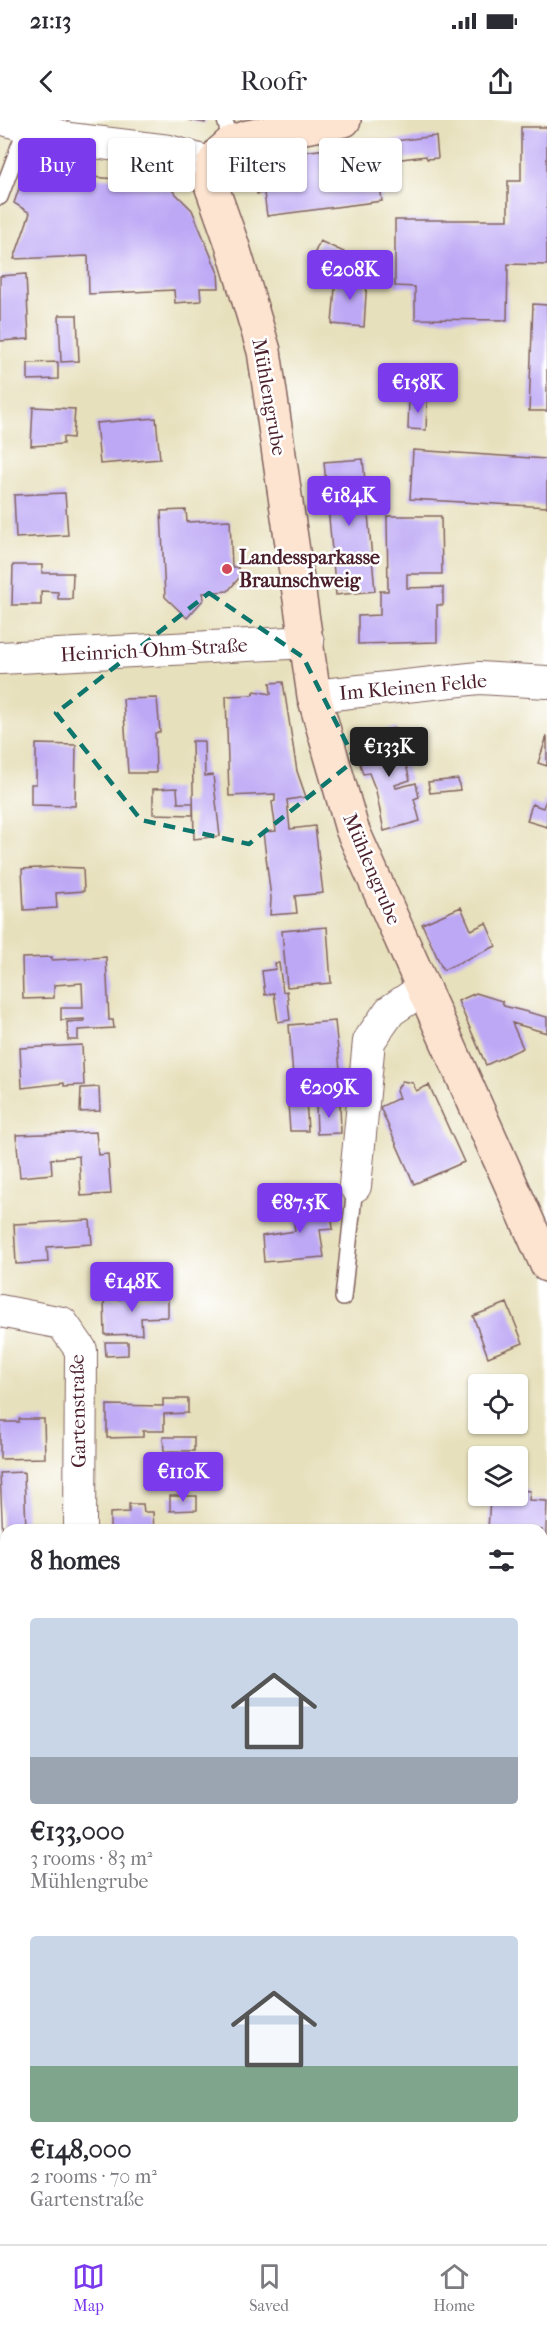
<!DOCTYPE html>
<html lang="en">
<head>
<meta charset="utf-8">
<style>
  body { margin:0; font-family:"IM FELL French Canon",serif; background:#f7f7f7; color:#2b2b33; height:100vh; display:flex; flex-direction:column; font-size:22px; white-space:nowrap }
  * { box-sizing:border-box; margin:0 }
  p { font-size:20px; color:#7c7c81 }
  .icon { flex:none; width:33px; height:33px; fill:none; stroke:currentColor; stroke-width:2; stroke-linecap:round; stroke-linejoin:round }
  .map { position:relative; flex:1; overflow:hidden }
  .sheet { position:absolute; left:0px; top:1404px; width:548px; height:720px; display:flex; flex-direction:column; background:#fff; border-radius:18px 18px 0 0; box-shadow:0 2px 4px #0004 }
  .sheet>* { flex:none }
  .top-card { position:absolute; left:18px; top:18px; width:512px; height:54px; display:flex; gap:12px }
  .fabs { position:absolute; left:468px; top:1254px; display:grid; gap:12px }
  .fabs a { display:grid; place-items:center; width:60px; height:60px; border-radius:6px; background:#fff; box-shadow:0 2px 4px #0004; font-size:30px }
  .price { position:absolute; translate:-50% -51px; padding:0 14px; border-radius:6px; background:#7c3aed; color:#fff; font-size:20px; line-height:39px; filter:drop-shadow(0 2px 3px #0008) }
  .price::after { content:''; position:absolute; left:50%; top:36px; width:18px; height:14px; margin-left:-9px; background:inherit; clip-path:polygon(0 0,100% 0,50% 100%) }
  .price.current { background:#222; color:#fff }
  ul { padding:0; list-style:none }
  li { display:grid; align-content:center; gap:12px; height:318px; padding:0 30px }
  li span { display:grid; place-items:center; height:186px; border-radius:6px; color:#555 }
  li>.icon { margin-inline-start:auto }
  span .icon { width:108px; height:108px; fill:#fffc; stroke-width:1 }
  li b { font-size:26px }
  h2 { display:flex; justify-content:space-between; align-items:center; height:72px; padding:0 30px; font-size:26px }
  .tag { padding:0 21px; border-radius:6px; background:#fff; box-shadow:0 2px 4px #0004; font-size:21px; line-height:54px }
  .tag.current { background:#7c3aed; color:#fff }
  .status { display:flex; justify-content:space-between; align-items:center; height:42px; padding:0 30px; background:#fff; direction:ltr }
  .status svg { height:16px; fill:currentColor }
  header { display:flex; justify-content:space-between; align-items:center; height:78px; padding:0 30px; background:#fff; font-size:27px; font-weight:600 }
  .menu { display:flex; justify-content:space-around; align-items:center; height:84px; border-top:2px solid #e1e1e2; background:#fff; font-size:16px; color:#7c7c81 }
  .menu a { display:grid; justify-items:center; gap:3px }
  .menu .current { color:#7c3aed }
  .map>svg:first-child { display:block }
  .building { fill:#bda8f5 }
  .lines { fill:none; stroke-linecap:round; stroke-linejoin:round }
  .lane-casing { stroke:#81635e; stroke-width:18 }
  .street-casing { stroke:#81635e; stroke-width:34 }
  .secondary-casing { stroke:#81635e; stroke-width:36 }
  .lane { stroke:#fff; stroke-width:15 }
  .street { stroke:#fff; stroke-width:32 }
  .secondary { stroke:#fde4d1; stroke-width:33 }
  .marked { fill:none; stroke:#0f766e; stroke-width:4.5; stroke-dasharray:12 8; stroke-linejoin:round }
  .poi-dot { fill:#d1495b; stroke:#fff; stroke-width:2 }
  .labels { text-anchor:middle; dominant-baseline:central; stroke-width:5; stroke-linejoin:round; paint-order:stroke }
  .street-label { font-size:20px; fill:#4a1f2b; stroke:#fff }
  .poi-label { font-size:20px; font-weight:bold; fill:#4a1f2b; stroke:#fff; text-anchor:start }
</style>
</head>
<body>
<div class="status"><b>21:13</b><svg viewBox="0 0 49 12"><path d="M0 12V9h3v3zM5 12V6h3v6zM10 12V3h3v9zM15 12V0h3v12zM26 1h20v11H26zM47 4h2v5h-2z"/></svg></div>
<header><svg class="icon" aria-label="back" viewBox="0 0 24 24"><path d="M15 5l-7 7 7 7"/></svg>Roofr<svg class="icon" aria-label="share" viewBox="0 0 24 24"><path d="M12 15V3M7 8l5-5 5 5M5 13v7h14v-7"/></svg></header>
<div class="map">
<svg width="547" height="2124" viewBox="0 0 547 2124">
  <rect width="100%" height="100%" fill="#fff"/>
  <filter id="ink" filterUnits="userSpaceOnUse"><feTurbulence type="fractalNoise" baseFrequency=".0167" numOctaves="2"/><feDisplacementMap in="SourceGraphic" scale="12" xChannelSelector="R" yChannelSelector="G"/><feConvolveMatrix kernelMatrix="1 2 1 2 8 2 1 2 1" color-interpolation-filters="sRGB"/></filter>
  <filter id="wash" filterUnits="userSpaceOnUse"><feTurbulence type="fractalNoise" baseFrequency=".008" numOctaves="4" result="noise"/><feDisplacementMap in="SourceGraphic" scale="24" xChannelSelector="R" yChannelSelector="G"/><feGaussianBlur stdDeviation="1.35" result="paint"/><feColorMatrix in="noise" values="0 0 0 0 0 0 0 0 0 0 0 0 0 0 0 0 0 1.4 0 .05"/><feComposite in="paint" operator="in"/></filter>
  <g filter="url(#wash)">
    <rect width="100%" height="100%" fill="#e7e0bc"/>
    <g id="blocks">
      <path class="building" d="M188,0h18l-1,3z
        M521,7h26v138l-39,-1 -1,56 -92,-1v-32l-20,-1v-66h113v-39h13z
        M436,16l2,22 -11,1 -1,-3 -49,6 5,39 -115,15 -3,-23 -7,1 -3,-22 8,-1 -2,-14z
        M43,53l122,10 27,27 26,63 1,15h-19l1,13 -26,2 -1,-13 -85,4 -1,-38 -74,3 16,-46 -16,-10 9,-26h19z
        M320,121l24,11 -9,20 -24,-11z
        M26,154l3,65 -29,2v-65z
        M336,156l31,2 -3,49 -32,-3z
        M533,184l14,1v106h-18z
        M59,195h18l2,46 -18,1z
        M58,242v17l-30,1v-17z
        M409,279l18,1 -1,30 -18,-1z
        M33,287l42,2 -2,29 -10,-1v7l-32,2z
        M156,298l4,41 -60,5 -4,-41z
        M413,330l134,9v48l-137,-8z
        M363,339l12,132 -39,4 -12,-133z
        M65,373l3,42 -52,3 -2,-43z
        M186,390l1,12 43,-2 2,47h6l1,11 -11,13 -25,2 1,6 -17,19 -22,-21 -4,-86z
        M387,396h54l1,58h-35v14l36,-1v18h-6v37l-79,2v-28l22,-1v-24h8z
        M13,445h29v8h31l-1,26h-14v-7l-17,-1v14h-29z
        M283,562l14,89 9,26 -19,3 3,29 25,-3 8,67 -28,3 2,17 -27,2 1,-17 -8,-66 13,-1 -4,-29 3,-1v-7l-46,2 -3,-100 26,-1 3,-4 16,3 -1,-11z
        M157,578l3,34 -5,1 1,40h-28l-5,-74z
        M396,608l14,52 -15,5 1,3 20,-5 3,14 -5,2 6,22 -36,10 -8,-40 -7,-18 -6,1 -6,-20 6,-1 -4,-15z
        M547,616v30l-9,-3z
        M192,621h12l1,35 8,-1 7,61 -26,3z
        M36,624l40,1 -1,61 -44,-1v-21h5z
        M458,659l2,11 -30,3 -2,-11z
        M177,668l1,15h15v12l-40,-1v-25z
        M547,677v30l-20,-6 5,-17 11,4z
        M55,747l28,1 1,23 -28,2 1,15 -33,2 -2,-41z
        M461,787l10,23 15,-7 10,23 -53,24 -21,-46z
        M327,807l4,56 -44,4 -5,-56z
        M52,837v3l54,-3 3,63h4l1,8 -36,2v10h-10l-1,-18 17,-1v-2l-23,1v-12h22l-1,-25 -28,2v13l-31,1 -1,-41z
        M275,843h4l4,29 4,-1 3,29 -12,2 -4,-29 -9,2 -3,-24 14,-2z
        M476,873l26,8 2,5 43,11v16l-35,-10 11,25 -37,17 -28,-64z
        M335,901l6,58 -36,3 3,49h-18l-3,-42h7l-5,-64z
        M82,925l2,40 -20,1v-3l-42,5 -2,-40z
        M402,961l11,2 3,8 13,-6 35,77 -50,22 -34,-77 19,-9 -3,-7z
        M99,967l1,24 -20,1 1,-24z
        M340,984l1,29 -24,1 -1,-29z
        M96,1012l2,23 10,-1 3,40 -30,2 -2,-40 -28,3 1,15 -32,3 -4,-42z
        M330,1082l3,27 -13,1 4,27 -60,5 -2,-26 33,-5 -4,-28z
        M90,1100l2,24 -45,3 1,15 -32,2 -2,-40z
        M132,1172v6l36,-3v22l-27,1 1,16 -37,1 -1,-36h17l-1,-6z
        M507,1183l16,40 -35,14 -15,-41z
        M105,1222h23v13l-22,1z
        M163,1279h25v14l-24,1v17h-21v6l-36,1v-33l56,1z
        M19,1299h25l1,39 -45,1v-37h19z
        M163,1317h31v14h-30z
        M24,1352l2,58h-20v32l-2,1 -4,-90z
        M520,1370l10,1 -1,9 18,1 -2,54h-3v-25h-54l2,-33 29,2z
        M170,1376h27v14l-27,1z
        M129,1384h14l1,8h9l1,18h-44v-17l19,-1z
        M0,1541l6,1v40l-6,-1z
        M544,1619h3v32l-5,-1z
        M542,1715l5,1v49l-5,-1z
        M542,1790l5,1v25l-5,-1z
        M544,1888l3,1v64l-5,-1z"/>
    </g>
  </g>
  <g filter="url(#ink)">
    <use href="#blocks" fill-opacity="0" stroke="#81635e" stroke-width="1.5"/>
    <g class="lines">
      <defs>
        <path id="lane" d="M225,0l6,23
          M0,77l27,-72
          M343,1178l12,-112
          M542,1681h5"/>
        <path id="street" d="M7,0l62,19 100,12 44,13
          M0,538l308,-16
          M314,576l165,-18 68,4
          M355,1066l14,-145 21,-30 34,-23
          M0,1191l62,12 19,27 -1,180
          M0,1495l6,3"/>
        <path id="secondary" d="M344,0l-96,17 -17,6 -11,10 -7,11 -3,18 22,62 32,107 50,345 38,133 195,436"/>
      </defs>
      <use href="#lane" class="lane-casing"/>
      <use href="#street" class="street-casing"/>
      <use href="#secondary" class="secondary-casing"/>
      <use href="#lane" class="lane"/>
      <use href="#street" class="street"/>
      <use href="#secondary" class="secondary"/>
    </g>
  </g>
  <path class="marked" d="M209,473l94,64 52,103 -106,84 -108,-24 -85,-107z"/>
  <circle class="poi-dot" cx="227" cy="449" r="6"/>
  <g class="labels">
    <g class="street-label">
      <text transform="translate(269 277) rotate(80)">Mühlengrube</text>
      <text transform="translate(154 530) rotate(-3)">Heinrich-Ohm-Straße</text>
      <text transform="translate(413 567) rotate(-5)">Im Kleinen Felde</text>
      <text transform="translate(372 749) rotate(67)">Mühlengrube</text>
      <text transform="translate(78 1291) rotate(-91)">Gartenstraße</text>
    </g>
    <g class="poi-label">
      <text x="239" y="437">Landessparkasse<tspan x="239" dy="23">Braunschweig</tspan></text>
    </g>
  </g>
</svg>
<div class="fabs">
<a><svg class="icon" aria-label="locate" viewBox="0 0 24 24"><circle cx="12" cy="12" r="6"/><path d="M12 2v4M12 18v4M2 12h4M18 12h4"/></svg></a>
<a><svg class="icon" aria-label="layers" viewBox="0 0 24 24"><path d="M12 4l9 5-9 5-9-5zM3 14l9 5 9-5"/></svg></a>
</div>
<b class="price" style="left:350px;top:181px">€208K</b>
<b class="price" style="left:418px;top:294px">€158K</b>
<b class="price" style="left:349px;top:407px">€184K</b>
<b class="price current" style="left:389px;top:658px">€133K</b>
<b class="price" style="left:329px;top:999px">€209K</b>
<b class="price" style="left:300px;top:1114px">€87.5K</b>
<b class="price" style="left:132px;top:1193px">€148K</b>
<b class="price" style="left:183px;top:1383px">€110K</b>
<div class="top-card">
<a class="tag current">Buy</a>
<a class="tag">Rent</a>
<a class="tag">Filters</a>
<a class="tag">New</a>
</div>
<section class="sheet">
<h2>8 homes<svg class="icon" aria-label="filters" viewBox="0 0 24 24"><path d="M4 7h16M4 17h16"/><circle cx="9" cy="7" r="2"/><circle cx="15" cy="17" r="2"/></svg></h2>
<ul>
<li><span style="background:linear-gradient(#c9d6e8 75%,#9aa5b1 0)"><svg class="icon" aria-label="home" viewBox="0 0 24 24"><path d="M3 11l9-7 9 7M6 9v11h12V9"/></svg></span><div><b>€133,000</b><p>3 rooms · 83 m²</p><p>Mühlengrube</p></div></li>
<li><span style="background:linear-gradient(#c9d6e8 70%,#7fa58c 0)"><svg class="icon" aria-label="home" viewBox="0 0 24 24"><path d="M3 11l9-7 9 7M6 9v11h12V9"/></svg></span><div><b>€148,000</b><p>2 rooms · 70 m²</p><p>Gartenstraße</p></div></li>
</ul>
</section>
</div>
<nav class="menu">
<a class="current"><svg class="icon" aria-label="map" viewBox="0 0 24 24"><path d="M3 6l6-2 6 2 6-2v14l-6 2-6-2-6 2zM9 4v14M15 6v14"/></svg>Map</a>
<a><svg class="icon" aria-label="saved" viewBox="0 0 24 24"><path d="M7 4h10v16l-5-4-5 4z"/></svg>Saved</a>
<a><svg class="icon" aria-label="home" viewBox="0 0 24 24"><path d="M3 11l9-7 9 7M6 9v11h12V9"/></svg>Home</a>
</nav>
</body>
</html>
